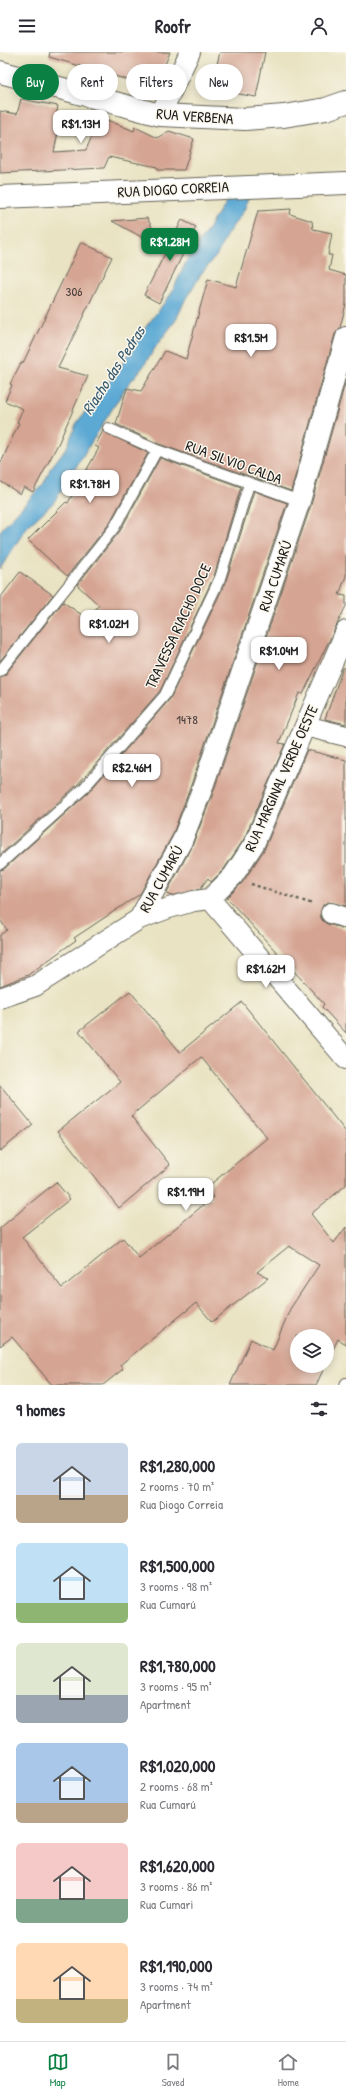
<!DOCTYPE html>
<html lang="en">
<head>
<meta charset="utf-8">
<style>
  body { margin:0; font-family:"Patrick Hand",sans-serif; background:#f7f7f7; color:#2b2b33; height:100vh; display:flex; flex-direction:column; font-size:15px; white-space:nowrap }
  * { box-sizing:border-box; margin:0 }
  p { font-size:13px; color:#7c7c81 }
  .icon { flex:none; width:22px; height:22px; fill:none; stroke:currentColor; stroke-width:2; stroke-linecap:round; stroke-linejoin:round }
  .map { position:relative; height:1333px; overflow:hidden }
  .side { display:flex; flex-direction:column; background:#fff; flex:1 }
  .side>* { flex:none }
  .top-card { position:absolute; left:12px; top:12px; width:322px; height:36px; display:flex; gap:8px }
  .fabs { position:absolute; left:290px; top:1277px; display:grid; gap:8px }
  .fabs a { display:grid; place-items:center; width:44px; height:44px; border-radius:50%; background:#fff; box-shadow:0 2px 10px #0003; font-size:20px }
  .price { position:absolute; translate:-50% -34px; padding:0 9px; border-radius:8px; background:#fff; color:#222; font-size:13px; line-height:26px; filter:drop-shadow(0 1px 2px #0008) }
  .price::after { content:''; position:absolute; left:50%; top:24px; width:12px; height:9px; margin-left:-6px; background:inherit; clip-path:polygon(0 0,100% 0,50% 100%) }
  .price.on { background:#0b8043; color:#fff }
  ul { padding:0; list-style:none }
  li { display:flex; align-items:center; gap:12px; height:100px; padding:0 16px }
  li span { display:grid; place-items:center; flex:none; width:112px; height:80px; border-radius:6px; color:#555 }
  li>.icon { margin-inline-start:auto }
  span .icon { width:48px; height:48px; fill:#fffc; stroke-width:1 }
  li b { font-size:17px }
  h2 { display:flex; justify-content:space-between; align-items:center; height:48px; padding:0 16px; font-size:17px }
  .chip { padding:0 14px; border-radius:18px; background:#fff; box-shadow:0 2px 10px #0003; font-size:14px; line-height:36px }
  .chip.on { background:#0b8043; color:#fff }
  header { display:flex; justify-content:space-between; align-items:center; height:52px; padding:0 16px; background:#fff; font-size:18px; font-weight:800 }
  .dock { display:flex; justify-content:space-around; align-items:center; height:56px; border-top:1px solid #e1e1e2; background:#fff; font-size:11px; color:#7c7c81 }
  .dock a { display:grid; justify-items:center; gap:2px }
  .dock .on { color:#0b8043 }
  .map>svg:first-child { display:block }
  .water { fill:#5ba9d4; stroke:#3c6278 }
  .building { fill:#d5a493 }
  .lines { fill:none; stroke-linecap:round; stroke-linejoin:round }
  .service-casing { stroke:#646256; stroke-width:12 }
  .minor-casing { stroke:#646256; stroke-width:22 }
  .primary-casing { stroke:#646256; stroke-width:24 }
  .path { stroke:#646256; stroke-width:2.5; stroke-dasharray:3 3; stroke-linecap:butt }
  .service { stroke:#fff; stroke-width:10 }
  .minor { stroke:#fff; stroke-width:20 }
  .primary { stroke:#fff; stroke-width:22 }
  .labels { text-anchor:middle; dominant-baseline:central; stroke-width:3; stroke-linejoin:round; paint-order:stroke }
  .number-label { font-size:13px; fill:#4a3e3a }
  .street-label { font-size:15px; fill:#1c1c1c; stroke:#fbf7ec }
  .water-label { font-size:16px; font-style:italic; fill:#385b6f; stroke:#fbf7ec }
</style>
</head>
<body>
<header><svg class="icon" aria-label="menu" viewBox="0 0 24 24"><path d="M4 6h16M4 12h16M4 18h16"/></svg>Roofr<svg class="icon" aria-label="person" viewBox="0 0 24 24"><circle cx="12" cy="8" r="4"/><path d="M4 21q1-7 8-7t8 7"/></svg></header>
<div class="map">
<svg width="346" height="1333" viewBox="0 0 346 1333">
  <rect width="100%" height="100%" fill="#fbf7ec"/>
  <filter id="ink" filterUnits="userSpaceOnUse"><feTurbulence type="fractalNoise" baseFrequency=".025" numOctaves="2"/><feDisplacementMap in="SourceGraphic" scale="8" xChannelSelector="R" yChannelSelector="G"/><feConvolveMatrix kernelMatrix="1 2 1 2 8 2 1 2 1" color-interpolation-filters="sRGB"/></filter>
  <filter id="wash" filterUnits="userSpaceOnUse"><feTurbulence type="fractalNoise" baseFrequency=".012" numOctaves="4" result="noise"/><feDisplacementMap in="SourceGraphic" scale="16" xChannelSelector="R" yChannelSelector="G"/><feGaussianBlur stdDeviation="0.9" result="paint"/><feColorMatrix in="noise" values="0 0 0 0 0 0 0 0 0 0 0 0 0 0 0 0 0 1.4 0 .05"/><feComposite in="paint" operator="in"/></filter>
  <g filter="url(#wash)">
    <rect width="100%" height="100%" fill="#e9e3c3"/>
    <path class="water" d="M252,138l-8,20 -18,26 -9,19 -16,19 -16,26 -9,20 -19,25 -14,22 -17,20 -72,115 -27,25 -27,42v-38l44,-48 6,-14 17,-22 9,-23 25,-34 16,-18 28,-44 26,-34 18,-38 18,-25 23,-40z"/>
    <g id="blocks">
      <path class="building" d="M50,0h120l-10,25 -21,-7 -4,12 -86,-25z
        M220,0h45l-9,45 -45,-8z
        M21,47l37,7 -4,20 5,1 -5,25 32,-2 14,-33 34,14 1,-4 23,11 11,-7 25,8 -10,31h-27v-3l-48,-10 -5,11 -104,5v-62l17,3z
        M291,157l-1,5 22,7 1,8 19,4 -4,22h4l-3,15 17,5v29l-6,24 -5,6 -44,157 -132,-47 -43,-20 11,-36 14,3 24,-40 21,8 22,-80 28,8 22,-76z
        M147,166l17,31 -52,-28z
        M182,168l14,7 -37,76 -15,-8z
        M81,190l31,15 -54,111 30,8 -29,66 -26,50 -9,-5 -4,7 -20,-13v-16l19,-42 -2,-1 6,-13 -18,-8 7,-16 -2,-1 11,-21h2z
        M346,328v196l-7,19 7,1v10l-43,88 -4,-1 -20,50 6,1 -41,95 -20,30 -13,13 -3,-4 -8,11 -29,7 -4,-4 25,-46 20,-50 99,-291z
        M103,379l45,22 -39,71 -42,52 -39,-36 38,-38 2,1 31,-55 -4,-2z
        M160,406l81,29 -27,89 -54,115 -82,93 -78,71v-178l5,-2 58,-73 25,17 11,-14 -22,-20 43,-54z
        M254,439l33,12 -97,285 -18,48 -32,58 -66,44 2,2 -48,35 -28,11v-51l7,-5 -7,-10v-50l4,-1 84,-76 82,-94 56,-118z
        M20,520l33,23 -53,66v-63z
        M343,616h3v56l-21,-5z
        M307,698l39,10v146l-18,-4 -5,3 -3,10 2,5 5,4 19,5v104l-24,-26 2,-3 -97,-106 16,-16 21,-32z
        M130,939l50,61 62,-50 104,130v53l-35,29 23,29 12,-16v117l-8,-5 -11,23v-26h-30v30h28l-9,19h-86l21,-46 22,11 17,-41 29,-44 -30,-19 -32,26 11,6 -56,44 -16,-19 -76,62 3,4 -20,16h-51l-40,-48 -12,9v-118l56,-46 14,17 -48,38 40,51 61,-50 16,20 74,-61 -7,-9 61,-50 -66,-81 -70,59 39,49 -51,43 -61,-77 62,-49 -41,-51z
        M0,1033l33,40 -33,26z"/>
    </g>
  </g>
  <g filter="url(#ink)">
    <use href="#blocks" fill-opacity="0" stroke="#646256" stroke-width="1"/>
    <g class="lines">
      <defs>
        <path id="service" d="M108,376l49,22 143,51
          M0,619l114,-143 43,-78
          M0,812l83,-75 82,-94 55,-117 29,-94
          M345,1333l1,-2"/>
        <path id="minor" d="M160,63l30,-63
          M305,674l41,10
          M210,847l136,160
          M331,861l15,5
          M139,867l43,-78 19,-49 99,-291 46,-164
          M0,946l35,-12 104,-67 30,-11 25,-7 16,-2 23,-23 21,-32 92,-213"/>
        <path id="primary" d="M0,20l160,43 85,4 39,-3 42,-7 20,-7
          M0,145l346,-14"/>
      </defs>
      <use href="#service" class="service-casing"/>
      <use href="#minor" class="minor-casing"/>
      <use href="#primary" class="primary-casing"/>
      <path class="path" d="M251,832l62,20"/>
      <use href="#service" class="service"/>
      <use href="#minor" class="minor"/>
      <use href="#primary" class="primary"/>
    </g>
  </g>
  <g class="labels">
    <g class="number-label">
      <text x="74" y="239">306</text>
      <text x="187" y="667">1478</text>
    </g>
    <g class="street-label">
      <text transform="translate(195 64) rotate(4)">RUA VERBENA</text>
      <text transform="translate(173 137) rotate(-3)">RUA DIOGO CORREIA</text>
      <text transform="translate(234 410) rotate(20)">RUA SILVIO CALDA</text>
      <text transform="translate(275 524) rotate(-71)">RUA CUMARÚ</text>
      <text transform="translate(178 574) rotate(-65)">TRAVESSA RIACHO DOCE</text>
      <text transform="translate(281 726) rotate(-66)">RUA MARGINAL VERDE OESTE</text>
      <text transform="translate(161 827) rotate(-61)">RUA CUMARÚ</text>
    </g>
    <g class="water-label">
      <text transform="translate(113 318) rotate(-57)">Riacho das Pedras</text>
    </g>
  </g>
</svg>
<div class="fabs">
<a><svg class="icon" aria-label="layers" viewBox="0 0 24 24"><path d="M12 4l9 5-9 5-9-5zM3 14l9 5 9-5"/></svg></a>
</div>
<b class="price" style="left:81px;top:92px">R$1.13M</b>
<b class="price on" style="left:170px;top:210px">R$1.28M</b>
<b class="price" style="left:251px;top:306px">R$1.5M</b>
<b class="price" style="left:90px;top:452px">R$1.78M</b>
<b class="price" style="left:109px;top:592px">R$1.02M</b>
<b class="price" style="left:279px;top:619px">R$1.04M</b>
<b class="price" style="left:132px;top:736px">R$2.46M</b>
<b class="price" style="left:266px;top:937px">R$1.62M</b>
<b class="price" style="left:186px;top:1160px">R$1.19M</b>
<div class="top-card">
<a class="chip on">Buy</a>
<a class="chip">Rent</a>
<a class="chip">Filters</a>
<a class="chip">New</a>
</div>
</div>
<section class="side">
<h2>9 homes<svg class="icon" aria-label="filters" viewBox="0 0 24 24"><path d="M4 7h16M4 17h16"/><circle cx="9" cy="7" r="2"/><circle cx="15" cy="17" r="2"/></svg></h2>
<ul>
<li><span style="background:linear-gradient(#c9d6e8 65%,#b9a48a 0)"><svg class="icon" aria-label="home" viewBox="0 0 24 24"><path d="M3 11l9-7 9 7M6 9v11h12V9"/></svg></span><div><b>R$1,280,000</b><p>2 rooms · 70 m²</p><p>Rua Diogo Correia</p></div></li>
<li><span style="background:linear-gradient(#bfe0f5 75%,#8fb573 0)"><svg class="icon" aria-label="home" viewBox="0 0 24 24"><path d="M3 11l9-7 9 7M6 9v11h12V9"/></svg></span><div><b>R$1,500,000</b><p>3 rooms · 98 m²</p><p>Rua Cumarú</p></div></li>
<li><span style="background:linear-gradient(#dfe7d0 65%,#9aa5b1 0)"><svg class="icon" aria-label="home" viewBox="0 0 24 24"><path d="M3 11l9-7 9 7M6 9v11h12V9"/></svg></span><div><b>R$1,780,000</b><p>3 rooms · 95 m²</p><p>Apartment</p></div></li>
<li><span style="background:linear-gradient(#a9c7e8 75%,#b9a48a 0)"><svg class="icon" aria-label="home" viewBox="0 0 24 24"><path d="M3 11l9-7 9 7M6 9v11h12V9"/></svg></span><div><b>R$1,020,000</b><p>2 rooms · 68 m²</p><p>Rua Cumarú</p></div></li>
<li><span style="background:linear-gradient(#f6c9c9 70%,#7fa58c 0)"><svg class="icon" aria-label="home" viewBox="0 0 24 24"><path d="M3 11l9-7 9 7M6 9v11h12V9"/></svg></span><div><b>R$1,620,000</b><p>3 rooms · 86 m²</p><p>Rua Cumari</p></div></li>
<li><span style="background:linear-gradient(#ffd9b3 70%,#c2b280 0)"><svg class="icon" aria-label="home" viewBox="0 0 24 24"><path d="M3 11l9-7 9 7M6 9v11h12V9"/></svg></span><div><b>R$1,190,000</b><p>3 rooms · 74 m²</p><p>Apartment</p></div></li>
</ul>
</section>
<nav class="dock">
<a class="on"><svg class="icon" aria-label="map" viewBox="0 0 24 24"><path d="M3 6l6-2 6 2 6-2v14l-6 2-6-2-6 2zM9 4v14M15 6v14"/></svg>Map</a>
<a><svg class="icon" aria-label="saved" viewBox="0 0 24 24"><path d="M7 4h10v16l-5-4-5 4z"/></svg>Saved</a>
<a><svg class="icon" aria-label="home" viewBox="0 0 24 24"><path d="M3 11l9-7 9 7M6 9v11h12V9"/></svg>Home</a>
</nav>
</body>
</html>
